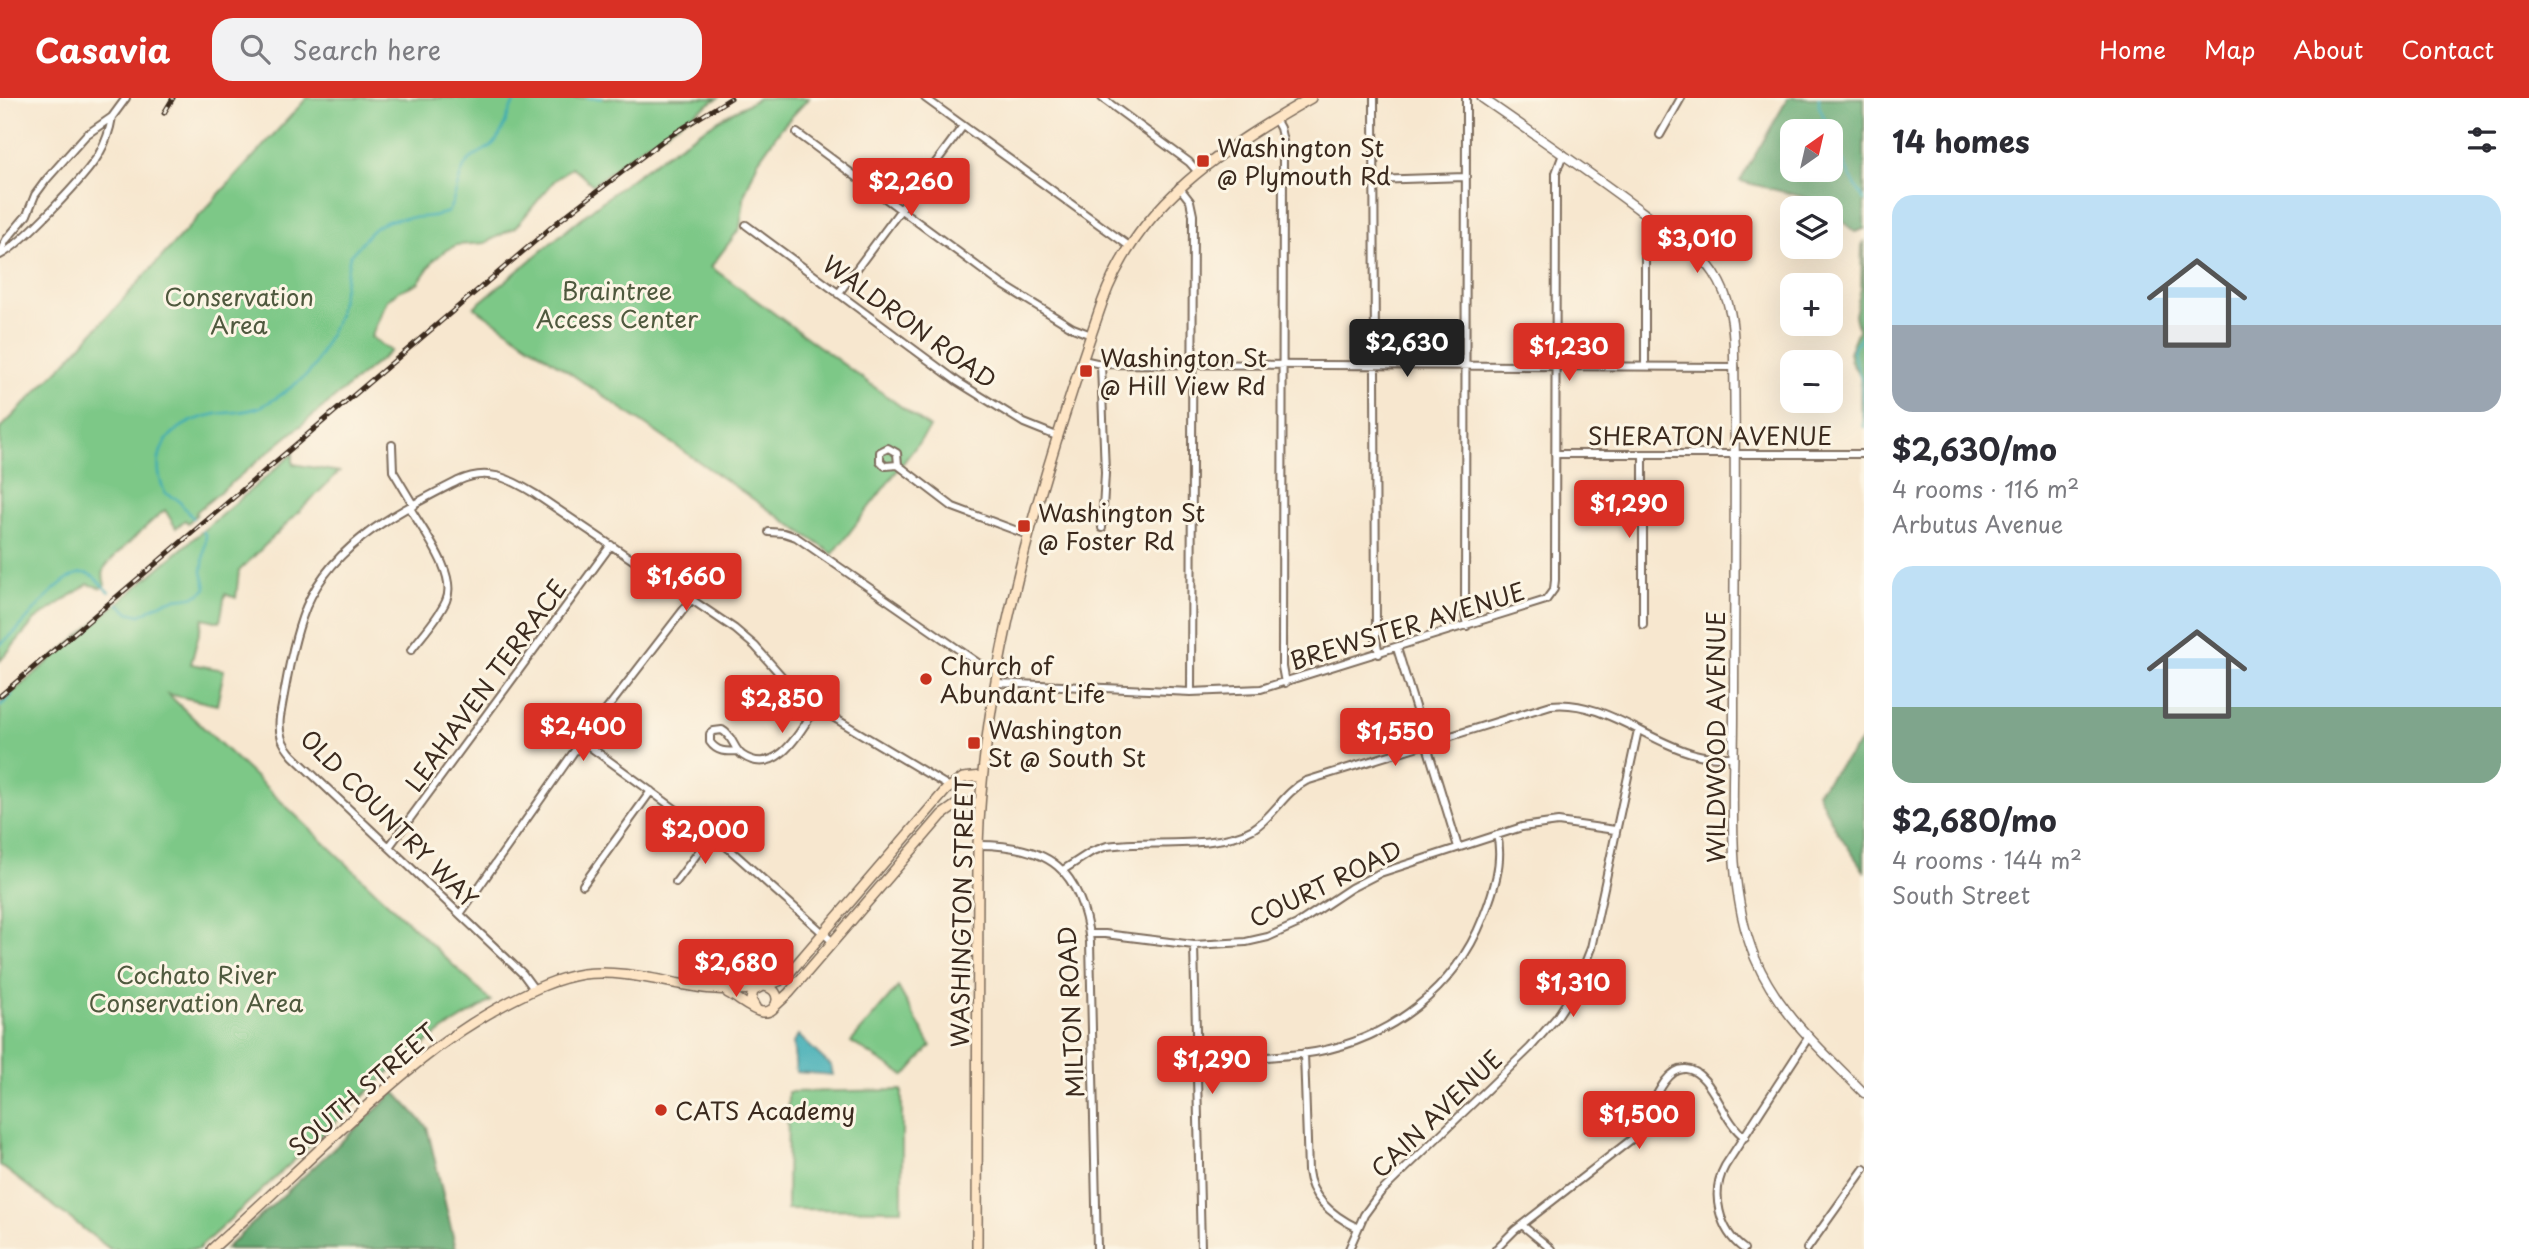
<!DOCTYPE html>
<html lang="en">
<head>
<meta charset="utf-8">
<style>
  body { margin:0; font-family:"Playpen Sans",sans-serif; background:#f2f2f3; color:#2b2b33; height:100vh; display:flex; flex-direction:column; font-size:26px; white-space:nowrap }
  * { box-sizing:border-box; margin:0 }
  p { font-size:23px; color:#7c7c81 }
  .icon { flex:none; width:38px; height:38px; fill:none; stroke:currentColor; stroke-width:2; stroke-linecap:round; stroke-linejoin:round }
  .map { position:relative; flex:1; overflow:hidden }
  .panel { display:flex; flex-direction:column; background:#fff; width:665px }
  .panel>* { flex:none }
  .needle { width:46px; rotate:34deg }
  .controls { position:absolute; left:1780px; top:21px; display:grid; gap:14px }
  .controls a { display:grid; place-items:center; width:63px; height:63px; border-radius:14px; background:#fff; box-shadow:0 7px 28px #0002; font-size:35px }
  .price { position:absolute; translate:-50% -60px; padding:0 16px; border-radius:7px; background:#d93025; color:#fff; font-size:23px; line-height:46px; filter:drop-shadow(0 2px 4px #0008) }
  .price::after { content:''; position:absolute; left:50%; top:42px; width:21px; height:16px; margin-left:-10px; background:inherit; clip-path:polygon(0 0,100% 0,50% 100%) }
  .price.active { background:#222; color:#fff }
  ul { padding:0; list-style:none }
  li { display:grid; align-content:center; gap:14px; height:371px; padding:0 28px }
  li span { display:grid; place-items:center; height:217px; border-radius:21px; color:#555 }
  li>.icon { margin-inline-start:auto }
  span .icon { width:126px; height:126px; fill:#fffc; stroke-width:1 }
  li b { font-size:30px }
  h2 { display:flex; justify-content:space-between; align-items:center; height:84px; padding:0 28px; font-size:30px }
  header { display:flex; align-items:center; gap:42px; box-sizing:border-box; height:98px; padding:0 35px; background:#d93025; color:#fff }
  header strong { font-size:33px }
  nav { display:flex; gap:38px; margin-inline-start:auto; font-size:24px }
  .search { width:490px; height:63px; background:#f2f2f3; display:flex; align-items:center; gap:18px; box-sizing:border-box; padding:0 24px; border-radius:21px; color:#7c7c81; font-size:26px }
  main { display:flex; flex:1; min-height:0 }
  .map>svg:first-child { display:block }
  .green { fill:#7dc887; stroke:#5c7952; stroke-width:2 }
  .forest { fill:#66ac74; stroke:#506b49; stroke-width:2; fill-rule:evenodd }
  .water { fill:#3aabb4; stroke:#3a6a69; stroke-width:2 }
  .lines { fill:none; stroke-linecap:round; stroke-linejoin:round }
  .stream { stroke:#3aabb4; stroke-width:2.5 }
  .minor-casing { stroke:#7d6c5c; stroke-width:10 }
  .tertiary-casing { stroke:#7d6c5c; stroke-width:11 }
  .secondary-casing { stroke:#7d6c5c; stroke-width:12 }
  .minor { stroke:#fff; stroke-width:6 }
  .tertiary { stroke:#fff; stroke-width:8 }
  .secondary { stroke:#fee5c5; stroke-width:9 }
  .rail-casing { stroke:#3b2a1e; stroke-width:5 }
  .rail { stroke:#fcf5e5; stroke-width:2.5; stroke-dasharray:8; stroke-linecap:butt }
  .poi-dot { fill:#c8321e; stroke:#fcf5e5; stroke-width:2.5 }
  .labels { text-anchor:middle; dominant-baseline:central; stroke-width:6; stroke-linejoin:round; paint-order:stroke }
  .poi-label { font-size:24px; fill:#3b2a1e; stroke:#fcf5e5; text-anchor:start }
  .park-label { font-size:24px; fill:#4f593e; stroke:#fcf5e5 }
  .street-label { font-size:24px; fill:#3b2a1e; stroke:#fcf5e5 }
</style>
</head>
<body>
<header>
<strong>Casavia</strong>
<div class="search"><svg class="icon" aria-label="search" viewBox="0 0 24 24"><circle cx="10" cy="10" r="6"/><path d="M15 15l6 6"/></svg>Search here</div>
<nav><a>Home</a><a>Map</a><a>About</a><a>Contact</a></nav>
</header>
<main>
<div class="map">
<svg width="1864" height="1151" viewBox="0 0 1864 1151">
  <rect width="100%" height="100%" fill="#fcf5e5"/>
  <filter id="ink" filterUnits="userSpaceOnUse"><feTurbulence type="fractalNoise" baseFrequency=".0143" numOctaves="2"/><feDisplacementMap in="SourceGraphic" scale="14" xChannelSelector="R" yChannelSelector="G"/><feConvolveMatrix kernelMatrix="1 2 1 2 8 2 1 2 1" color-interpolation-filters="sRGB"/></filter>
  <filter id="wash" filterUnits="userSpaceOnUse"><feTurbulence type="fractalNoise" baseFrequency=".00686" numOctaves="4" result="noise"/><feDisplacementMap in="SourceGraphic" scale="28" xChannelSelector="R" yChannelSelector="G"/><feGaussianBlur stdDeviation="1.57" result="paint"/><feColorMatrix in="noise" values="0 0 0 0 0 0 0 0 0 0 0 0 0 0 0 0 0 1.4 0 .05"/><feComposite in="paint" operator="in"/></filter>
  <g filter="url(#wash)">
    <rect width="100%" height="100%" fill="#f7e7cf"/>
    <path class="green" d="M307,0h411l-75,48 -50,39 -21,-18 -18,14 -38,46 -31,16 -28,2 -11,5 -12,10 -16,23 -19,8 -12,9 -16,37 20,14 -195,161 1,2 -9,9 -3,-3 -9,8 -11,-18c-8,6 -58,52 -61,59 -2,5 0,11 1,16l-4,3 -13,-4 -53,36 -35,41v-232l64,-65z
      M759,0h50l-27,29 -24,34 -13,32 -5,35 -29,39 219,161 -97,126 -359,-247c91,-75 179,-155 285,-209z
      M293,356v10l46,8 -100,99 -3,27 -11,-4 -5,28 -17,-4 -12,46 33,6 -7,35 -49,-11 323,307 -49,30 -46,35 -198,183h-88l-110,-84v-462z
      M898,889l33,59 -26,30 -54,-34z
      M902,992v120l-115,-1 1,-117z"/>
    <path class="forest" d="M1788,0h76v131l-9,3 -35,-31 -80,-20zM1830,33v39h-38v-39z
      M1864,144v181l-4,-15v-32l-9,-14 -2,-10 9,-22 -3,-15 6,-27 1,-43z
      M1864,640v133l-29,-43 -18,-36z
      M395,994l32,35 29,122h-231z"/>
    <path class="water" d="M798,937l33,31 2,9 -37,-3 -3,-29z"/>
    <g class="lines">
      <path class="stream" d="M587,0h15
        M1819,0v8l11,25
        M1830,34l19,42 15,26
        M1864,235l-12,17 9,30 3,47
        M193,420l-16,-19 -12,-6c-19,-43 6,-69 47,-78 15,-4 32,-1 48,-8 15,-7 36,-23 49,-34l6,-8 23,-48 12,-62c11,-9 18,-25 31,-31 21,-10 46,-3 67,-12 9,-15 9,-32 17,-47 6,-10 17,-12 26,-19 14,-12 15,-34 26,-48
        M118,505l10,9 12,3c10,-4 17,-11 27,-14 14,-5 29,0 39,-13l-4,-16 4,-36 -3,-5
        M0,547c5,-5 11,-9 17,-15 14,-14 44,-56 66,-57 11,-1 18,13 26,19
        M0,608l11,-10 1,-3"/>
    </g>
  </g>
  <g filter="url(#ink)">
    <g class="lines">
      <defs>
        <path id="minor" d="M925,0l204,148
          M1102,0l87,64 9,10
          M1374,0l2,541 3,15
          M1466,0l-1,516 2,12
          M1275,21l5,9 3,13 -1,526 3,16
          M797,35l203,150 73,45 18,7
          M1660,37l21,-37
          M1373,82l92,-3
          M1179,89l11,14 3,14 -2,477
          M746,127l212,157 66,41 35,14
          M0,154l6,-12 21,-25 8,-20 11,-15 40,-45 26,-18 14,-19
          M0,157c21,-10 87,-80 99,-101 7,-12 11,-24 13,-37
          M838,196l125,-168
          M1083,262l18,4 634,3
          M1101,266l4,109 -3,55
          M1645,268v-125l2,-12 6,-10
          M392,347l1,26 21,35
          M888,350l9,5 1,12 -13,1 -5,-5v-9z
          M1555,356h309
          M898,367l55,42 75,28
          M410,410c13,23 48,67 36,93 -8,18 -24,34 -35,49
          M769,434l15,1 12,4 185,128 18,7
          M1643,527v-171
          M1397,550l61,199
          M997,585l194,9 70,-3 285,-89 8,-11 1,-9 1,-407 7,-19
          M582,643l145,106 106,95
          M737,653c-11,1 -20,1 -27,-9v-8l4,-3 8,-1c11,6 11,18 20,25 35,24 59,-25 74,-48
          M978,747c72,0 103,24 112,97l7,307
          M389,749l222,-302
          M1063,772l28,-18 16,-6c44,-6 109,4 146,-17 21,-13 31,-37 53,-48l245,-76c51,-6 97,37 144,49 13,4 26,3 39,3
          M676,784l36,-48
          M583,787l68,-94
          M460,816l113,-161 118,-153
          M1089,836h16l89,11 52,-3 22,-5 29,-13 54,-36 29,-15 142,-46 36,-5 57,8
          M1194,847l7,304
          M534,891l-11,-15 -230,-218c-11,-12 -15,-23 -13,-39 6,-33 11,-67 22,-99 23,-71 94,-105 156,-137 29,-14 51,-3 77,13l200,135 20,17 31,35 30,26 134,80
          M1304,955l4,118c3,28 25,45 50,57
          M1197,963c39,-3 80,-3 118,-9 75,-13 140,-63 168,-134 10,-25 21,-57 14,-83
          M1522,1127l29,24
          M1349,1151l15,-34 16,-22 150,-145 27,-31 17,-26 17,-43 47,-218
          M1496,1151l19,-19 117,-91c17,-17 28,-72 54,-70 26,2 36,53 59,68
          M1744,1151c-25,-18 -34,-56 -19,-83l83,-128
          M1807,1151l57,-80"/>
        <path id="tertiary" d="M1482,0c55,38 110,76 163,116 24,18 52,34 69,59 17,26 20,53 20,83 2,120 0,240 0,360 0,77 -9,170 21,242 23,55 68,93 109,135"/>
        <path id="secondary" d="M766,888l13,-5 11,-9 156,-182 17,-12 19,-2
          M728,895c10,5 23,17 34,19 18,2 22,-25 0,-26l-9,5 -2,9 5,9
          M774,909l15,-14 153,-178 17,-12h21
          M212,1151c41,-37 81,-75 121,-112 55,-51 109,-100 176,-135 23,-12 48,-24 74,-28 59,-7 116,24 174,14
          M977,1151l1,-404c6,-184 64,-370 124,-542 35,-99 122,-156 209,-205"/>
      </defs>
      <use href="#minor" class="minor-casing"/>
      <use href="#tertiary" class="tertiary-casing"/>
      <use href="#secondary" class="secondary-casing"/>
      <use href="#minor" class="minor"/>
      <use href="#tertiary" class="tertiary"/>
      <use href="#secondary" class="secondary"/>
      <defs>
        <path id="rail" d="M164,15l9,-15
          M0,598l560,-476 105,-81 66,-41"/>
      </defs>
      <use href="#rail" class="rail-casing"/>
      <use href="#rail" class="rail"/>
    </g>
  </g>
  <g class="poi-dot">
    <rect x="1196" y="56" width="14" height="14" rx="3.5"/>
    <rect x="1079" y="266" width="14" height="14" rx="3.5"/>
    <rect x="1017" y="421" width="14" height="14" rx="3.5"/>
    <circle cx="926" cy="581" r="7"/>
    <rect x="967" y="638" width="14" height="14" rx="3.5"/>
    <circle cx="661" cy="1012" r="7"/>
  </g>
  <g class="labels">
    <g class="poi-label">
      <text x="1217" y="49">Washington St<tspan x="1217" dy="28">@ Plymouth Rd</tspan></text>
      <text x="1100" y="259">Washington St<tspan x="1100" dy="28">@ Hill View Rd</tspan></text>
      <text x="1038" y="414">Washington St<tspan x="1038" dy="28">@ Foster Rd</tspan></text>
      <text x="940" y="567">Church of<tspan x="940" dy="28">Abundant Life</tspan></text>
      <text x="988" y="631">Washington<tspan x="988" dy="28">St @ South St</tspan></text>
      <text x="675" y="1012">CATS Academy</text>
    </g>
    <g class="park-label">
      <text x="617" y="192">Braintree<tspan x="617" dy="28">Access Center</tspan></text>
      <text x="239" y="198">Conservation<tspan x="239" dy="28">Area</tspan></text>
      <text x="196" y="876">Cochato River<tspan x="196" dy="28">Conservation Area</tspan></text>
    </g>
    <g class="street-label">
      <text transform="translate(910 223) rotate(36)">WALDRON ROAD</text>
      <text x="1710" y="337">SHERATON AVENUE</text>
      <text transform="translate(1407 527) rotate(-17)">BREWSTER AVENUE</text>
      <text transform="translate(485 587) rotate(-54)">LEAHAVEN TERRACE</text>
      <text transform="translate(1715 639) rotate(-90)">WILDWOOD AVENUE</text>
      <text transform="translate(390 720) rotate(45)">OLD COUNTRY WAY</text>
      <text transform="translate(1325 785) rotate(-26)">COURT ROAD</text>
      <text transform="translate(961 814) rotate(-89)">WASHINGTON STREET</text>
      <text transform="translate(1070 914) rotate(-93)">MILTON ROAD</text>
      <text transform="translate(362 991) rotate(-41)">SOUTH STREET</text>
      <text transform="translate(1436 1015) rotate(-44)">CAIN AVENUE</text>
    </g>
  </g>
</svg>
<div class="controls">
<a><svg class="needle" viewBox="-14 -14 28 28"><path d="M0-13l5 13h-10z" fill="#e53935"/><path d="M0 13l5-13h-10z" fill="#7c7c81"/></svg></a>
<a><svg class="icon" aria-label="layers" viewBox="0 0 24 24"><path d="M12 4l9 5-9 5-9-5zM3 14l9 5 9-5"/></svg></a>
<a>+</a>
<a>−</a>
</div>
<b class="price" style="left:911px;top:120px">$2,260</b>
<b class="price" style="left:1697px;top:177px">$3,010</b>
<b class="price active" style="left:1407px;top:281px">$2,630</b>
<b class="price" style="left:1569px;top:285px">$1,230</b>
<b class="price" style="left:1629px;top:442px">$1,290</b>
<b class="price" style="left:686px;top:515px">$1,660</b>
<b class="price" style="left:782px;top:637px">$2,850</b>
<b class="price" style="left:583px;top:665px">$2,400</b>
<b class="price" style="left:1395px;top:670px">$1,550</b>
<b class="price" style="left:705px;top:768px">$2,000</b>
<b class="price" style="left:736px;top:901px">$2,680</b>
<b class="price" style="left:1573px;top:921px">$1,310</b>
<b class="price" style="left:1212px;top:998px">$1,290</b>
<b class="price" style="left:1639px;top:1053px">$1,500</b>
</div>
<section class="panel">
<h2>14 homes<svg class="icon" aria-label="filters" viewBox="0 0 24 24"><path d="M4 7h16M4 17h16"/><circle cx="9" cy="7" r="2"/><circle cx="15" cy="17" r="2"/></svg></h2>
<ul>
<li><span style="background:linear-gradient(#bfe0f5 60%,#9aa5b1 0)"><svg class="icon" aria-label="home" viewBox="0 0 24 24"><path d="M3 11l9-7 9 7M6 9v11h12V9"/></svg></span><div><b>$2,630/mo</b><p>4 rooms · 116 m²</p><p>Arbutus Avenue</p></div></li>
<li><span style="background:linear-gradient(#bfe0f5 65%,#7fa58c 0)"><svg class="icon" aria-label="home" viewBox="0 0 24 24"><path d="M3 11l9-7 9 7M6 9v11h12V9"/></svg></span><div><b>$2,680/mo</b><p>4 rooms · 144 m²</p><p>South Street</p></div></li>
</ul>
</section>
</main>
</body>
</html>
